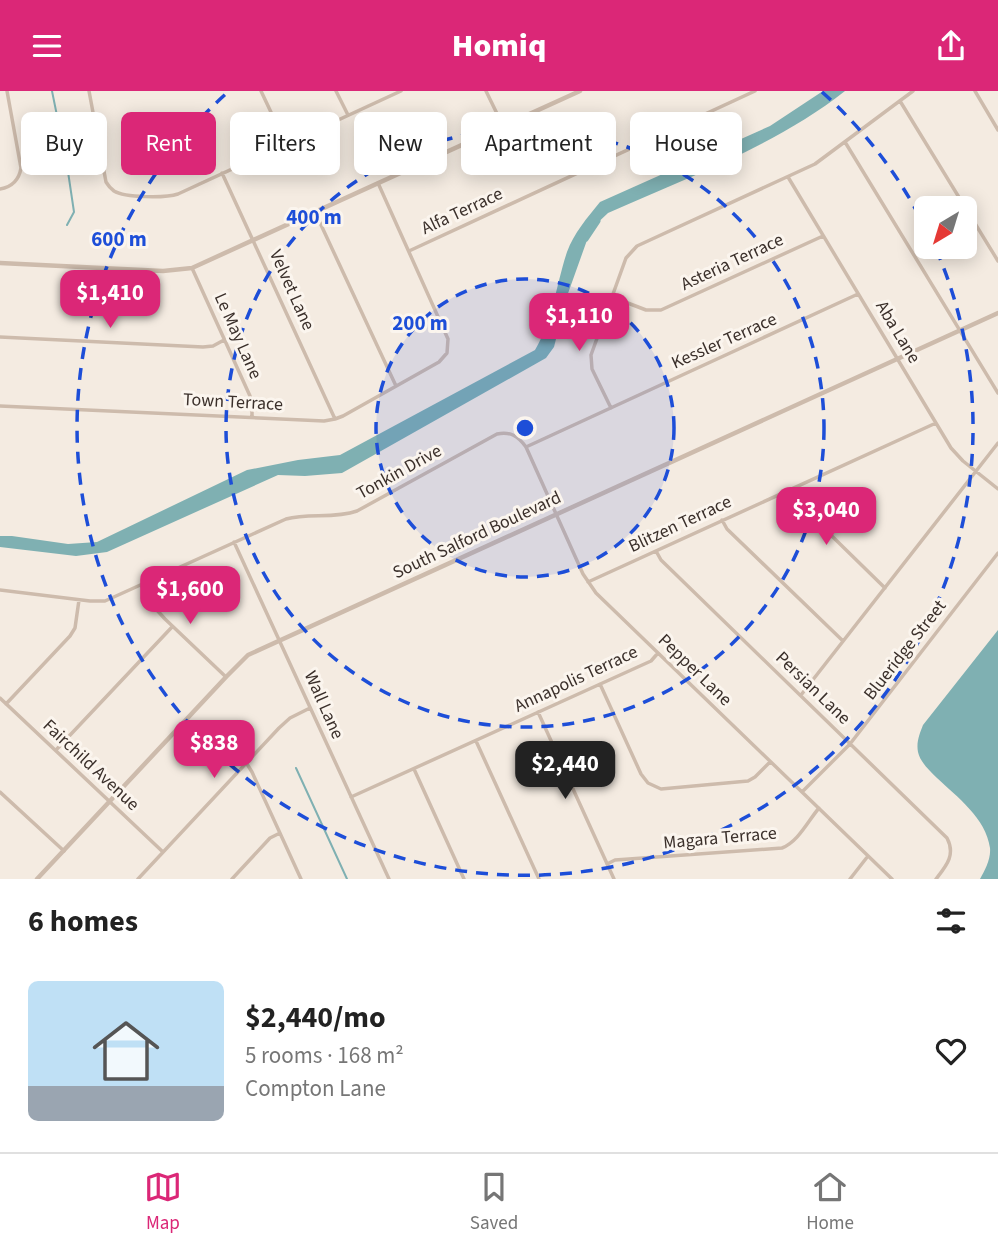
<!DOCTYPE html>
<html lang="en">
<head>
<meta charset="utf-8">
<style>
  body { margin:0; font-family:"Source Sans 3",sans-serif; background:#f2f2f2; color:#222; height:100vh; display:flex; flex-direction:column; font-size:26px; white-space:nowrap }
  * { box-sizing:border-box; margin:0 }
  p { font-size:23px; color:#767676 }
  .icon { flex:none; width:38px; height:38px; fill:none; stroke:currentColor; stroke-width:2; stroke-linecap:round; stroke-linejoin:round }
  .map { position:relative; height:788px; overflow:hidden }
  .sheet { display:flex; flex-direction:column; background:#fff; flex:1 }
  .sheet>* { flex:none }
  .guide { position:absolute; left:21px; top:21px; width:957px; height:63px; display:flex; gap:14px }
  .needle { width:46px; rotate:218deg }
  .fabs { position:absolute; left:914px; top:105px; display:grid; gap:14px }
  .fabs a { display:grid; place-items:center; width:63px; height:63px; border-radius:10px; background:#fff; box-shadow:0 4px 18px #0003; font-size:35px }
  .price { position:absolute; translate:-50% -60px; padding:0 16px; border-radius:14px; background:#db2777; color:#fff; font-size:23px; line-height:46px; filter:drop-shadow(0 2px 4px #0008) }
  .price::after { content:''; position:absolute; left:50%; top:42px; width:21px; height:16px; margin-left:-10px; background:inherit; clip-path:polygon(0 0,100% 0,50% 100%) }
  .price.active { background:#222; color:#fff }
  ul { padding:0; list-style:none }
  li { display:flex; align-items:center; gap:21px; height:175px; padding:0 28px }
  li+li { border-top:2px solid #e0e0e0 }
  li span { display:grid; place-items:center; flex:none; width:196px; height:140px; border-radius:10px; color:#555 }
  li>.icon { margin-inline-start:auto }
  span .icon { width:84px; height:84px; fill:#fffc; stroke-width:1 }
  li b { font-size:30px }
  h2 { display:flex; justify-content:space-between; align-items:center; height:84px; padding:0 28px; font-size:30px }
  .chip { padding:0 24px; border-radius:10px; background:#fff; box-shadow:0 4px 18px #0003; font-size:24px; line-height:63px }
  .chip.active { background:#db2777; color:#fff }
  header { display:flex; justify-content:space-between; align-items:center; height:91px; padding:0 28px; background:#db2777; color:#fff; font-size:32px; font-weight:800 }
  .tab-bar { display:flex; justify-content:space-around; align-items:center; height:98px; border-top:2px solid #e0e0e0; background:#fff; font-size:19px; color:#767676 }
  .tab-bar a { display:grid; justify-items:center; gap:4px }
  .tab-bar .active { color:#db2777 }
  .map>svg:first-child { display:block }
  .water { fill:#7fb0b2 }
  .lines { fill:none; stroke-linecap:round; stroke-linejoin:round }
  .stream { stroke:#7fb0b2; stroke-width:2 }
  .canal { stroke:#7fb0b2; stroke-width:5 }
  .minor { stroke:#cdbbac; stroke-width:3.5 }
  .tertiary { stroke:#cdbbac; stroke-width:4.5 }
  .ring { fill:none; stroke:#1d4ed8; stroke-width:3.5; stroke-dasharray:12 9 }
  .labels { text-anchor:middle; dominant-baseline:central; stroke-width:6; stroke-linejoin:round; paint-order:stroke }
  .street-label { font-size:18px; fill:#3b302b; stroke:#fbf5ee }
  .centre { fill:#1d4ed8; stroke:#fbf5ee; stroke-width:3.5 }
  .ring-label { font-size:21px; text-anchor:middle; font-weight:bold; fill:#1d4ed8; stroke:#fbf5ee; stroke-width:6; stroke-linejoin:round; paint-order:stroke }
</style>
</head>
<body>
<header><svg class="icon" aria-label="menu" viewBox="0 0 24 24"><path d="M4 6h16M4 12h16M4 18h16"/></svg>Homiq<svg class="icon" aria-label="share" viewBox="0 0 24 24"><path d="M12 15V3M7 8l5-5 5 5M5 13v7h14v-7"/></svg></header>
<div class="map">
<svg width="998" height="788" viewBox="0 0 998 788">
  <rect width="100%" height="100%" fill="#f4ebe1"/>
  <path class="water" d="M823,0h22c-70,55 -156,86 -237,122l-17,16 -25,70 -12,48 -8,11 -204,115 -37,3 -27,-1 -171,77 -31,4 -76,-9v-11h12l56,8 29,-2 150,-72 51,-10 42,-5 195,-105c18,-30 21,-65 32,-98 7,-19 20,-34 33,-50l170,-76z
    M998,539v249h-18c5,-9 11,-20 10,-31 -4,-30 -33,-51 -53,-70 -7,-7 -17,-16 -19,-26 -2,-10 2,-19 5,-27z"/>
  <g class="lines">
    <path class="stream" d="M52,0l15,74 7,47 -7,13
      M296,677l51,111"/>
    <path class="canal" d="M586,148l12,-18"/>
    <path class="minor" d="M89,0l17,91c3,5 4,6 8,9 11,7 52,7 64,3l223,-103
      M261,0l25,53
      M336,0l12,24
      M486,0l17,35
      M975,0l23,39
      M900,10l98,160
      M845,51l153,251
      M222,82l113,246
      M788,86l163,271 12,13 35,28
      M0,98c12,-2 19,-9 21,-21l-14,-77
      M315,121l81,174
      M409,160l346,-160
      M192,177l58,128 2,9v12
      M612,206l34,13h15l162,-74
      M0,246l203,10 10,-1 11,-6
      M0,315l324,15 11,-2 8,-3 96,-54 8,-9 1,-14 -70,-156
      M611,317l-19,-39 -1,-14 35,-97 11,-12 178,-82 98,-73
      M526,356l332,-153
      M789,399l5,9 91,89
      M722,429l5,9 116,112
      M234,451l155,337
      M656,460l5,9 286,278c9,17 -1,28 -11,41
      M588,491l348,-159
      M141,494l14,23 10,11 61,58
      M0,499l90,11h15l181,-82c23,-6 48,0 71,-8l140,-77c13,-3 21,2 29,13l57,127 13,19 296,286
      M600,593l41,90 7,9 13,6 87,-8 7,-4 15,-15
      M801,604l197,-252
      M0,607l163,154
      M6,613l64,-68 5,-8 4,-28
      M538,621l76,167
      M476,650l63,138
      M56,659l116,-123
      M247,673l5,8 49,107
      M414,678l50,110
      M0,701l64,59
      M802,701l48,-48 148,-191
      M351,706l300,-136 7,-8
      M607,773l8,-4 167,-12c16,-6 26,-27 37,-40
      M138,788l141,-151 11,-10 20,-10
      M232,788l38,-41 10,-5
      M850,788l18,-23"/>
    <path class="tertiary" d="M0,172l163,8 29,-3 388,-177
      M37,788l189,-202 22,-22 750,-342"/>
  </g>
  <circle cx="525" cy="337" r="149" fill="#1d4ed8" fill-opacity=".12"/>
  <g class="ring">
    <circle cx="525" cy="337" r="149"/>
    <circle cx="525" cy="337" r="299"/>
    <path d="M822 1A448 448 0 0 1 924 134M936 158A448 448 0 1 1 228 1"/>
  </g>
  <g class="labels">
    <g class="street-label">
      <text transform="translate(462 120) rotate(-25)">Alfa Terrace</text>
      <text transform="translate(732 171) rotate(-25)">Asteria Terrace</text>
      <text transform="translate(292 199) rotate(66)">Velvet Lane</text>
      <text transform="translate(898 241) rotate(59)">Aba Lane</text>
      <text transform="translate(238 245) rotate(66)">Le May Lane</text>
      <text transform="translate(724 250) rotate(-24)">Kessler Terrace</text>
      <text transform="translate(233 311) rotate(3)">Town Terrace</text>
      <text transform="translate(399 381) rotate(-29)">Tonkin Drive</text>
      <text transform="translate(680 433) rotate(-25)">Blitzen Terrace</text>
      <text transform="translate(477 444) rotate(-25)">South Salford Boulevard</text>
      <text transform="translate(905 559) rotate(-52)">Blueridge Street</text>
      <text transform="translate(695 579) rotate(44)">Pepper Lane</text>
      <text transform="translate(576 588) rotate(-25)">Annapolis Terrace</text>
      <text transform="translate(813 597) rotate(44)">Persian Lane</text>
      <text transform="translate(324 614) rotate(66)">Wall Lane</text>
      <text transform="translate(91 674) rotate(43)">Fairchild Avenue</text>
      <text transform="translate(720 747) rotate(-5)">Magara Terrace</text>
    </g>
  </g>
  <circle cx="525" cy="337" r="10" class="centre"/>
  <g class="ring-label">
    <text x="314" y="133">400 m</text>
    <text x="119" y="155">600 m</text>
    <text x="420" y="239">200 m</text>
  </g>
</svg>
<div class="fabs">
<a><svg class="needle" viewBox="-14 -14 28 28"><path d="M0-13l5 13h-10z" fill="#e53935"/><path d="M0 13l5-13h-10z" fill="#767676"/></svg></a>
</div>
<b class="price" style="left:110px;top:239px">$1,410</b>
<b class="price" style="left:579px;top:262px">$1,110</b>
<b class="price" style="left:826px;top:456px">$3,040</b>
<b class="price" style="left:190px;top:535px">$1,600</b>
<b class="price" style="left:214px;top:689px">$838</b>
<b class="price active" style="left:565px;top:710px">$2,440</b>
<div class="guide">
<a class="chip">Buy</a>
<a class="chip active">Rent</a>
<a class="chip">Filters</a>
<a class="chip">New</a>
<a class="chip">Apartment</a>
<a class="chip">House</a>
</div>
</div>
<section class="sheet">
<h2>6 homes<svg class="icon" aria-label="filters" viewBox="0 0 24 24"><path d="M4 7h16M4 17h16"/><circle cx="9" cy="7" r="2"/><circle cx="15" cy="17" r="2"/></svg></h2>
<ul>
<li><span style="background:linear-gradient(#bfe0f5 75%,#9aa5b1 0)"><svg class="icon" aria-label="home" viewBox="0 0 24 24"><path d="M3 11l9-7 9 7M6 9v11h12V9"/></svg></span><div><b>$2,440/mo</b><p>5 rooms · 168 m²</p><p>Compton Lane</p></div><svg class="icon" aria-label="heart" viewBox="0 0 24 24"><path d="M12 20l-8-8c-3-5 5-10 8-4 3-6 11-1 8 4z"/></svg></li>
</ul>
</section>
<nav class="tab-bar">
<a class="active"><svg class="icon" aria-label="map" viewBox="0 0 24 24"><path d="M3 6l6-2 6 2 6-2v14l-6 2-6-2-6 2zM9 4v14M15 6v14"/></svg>Map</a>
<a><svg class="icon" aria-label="saved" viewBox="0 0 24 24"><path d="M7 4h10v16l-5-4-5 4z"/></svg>Saved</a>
<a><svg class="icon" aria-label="home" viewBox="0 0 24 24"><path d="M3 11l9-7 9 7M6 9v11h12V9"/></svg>Home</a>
</nav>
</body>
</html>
